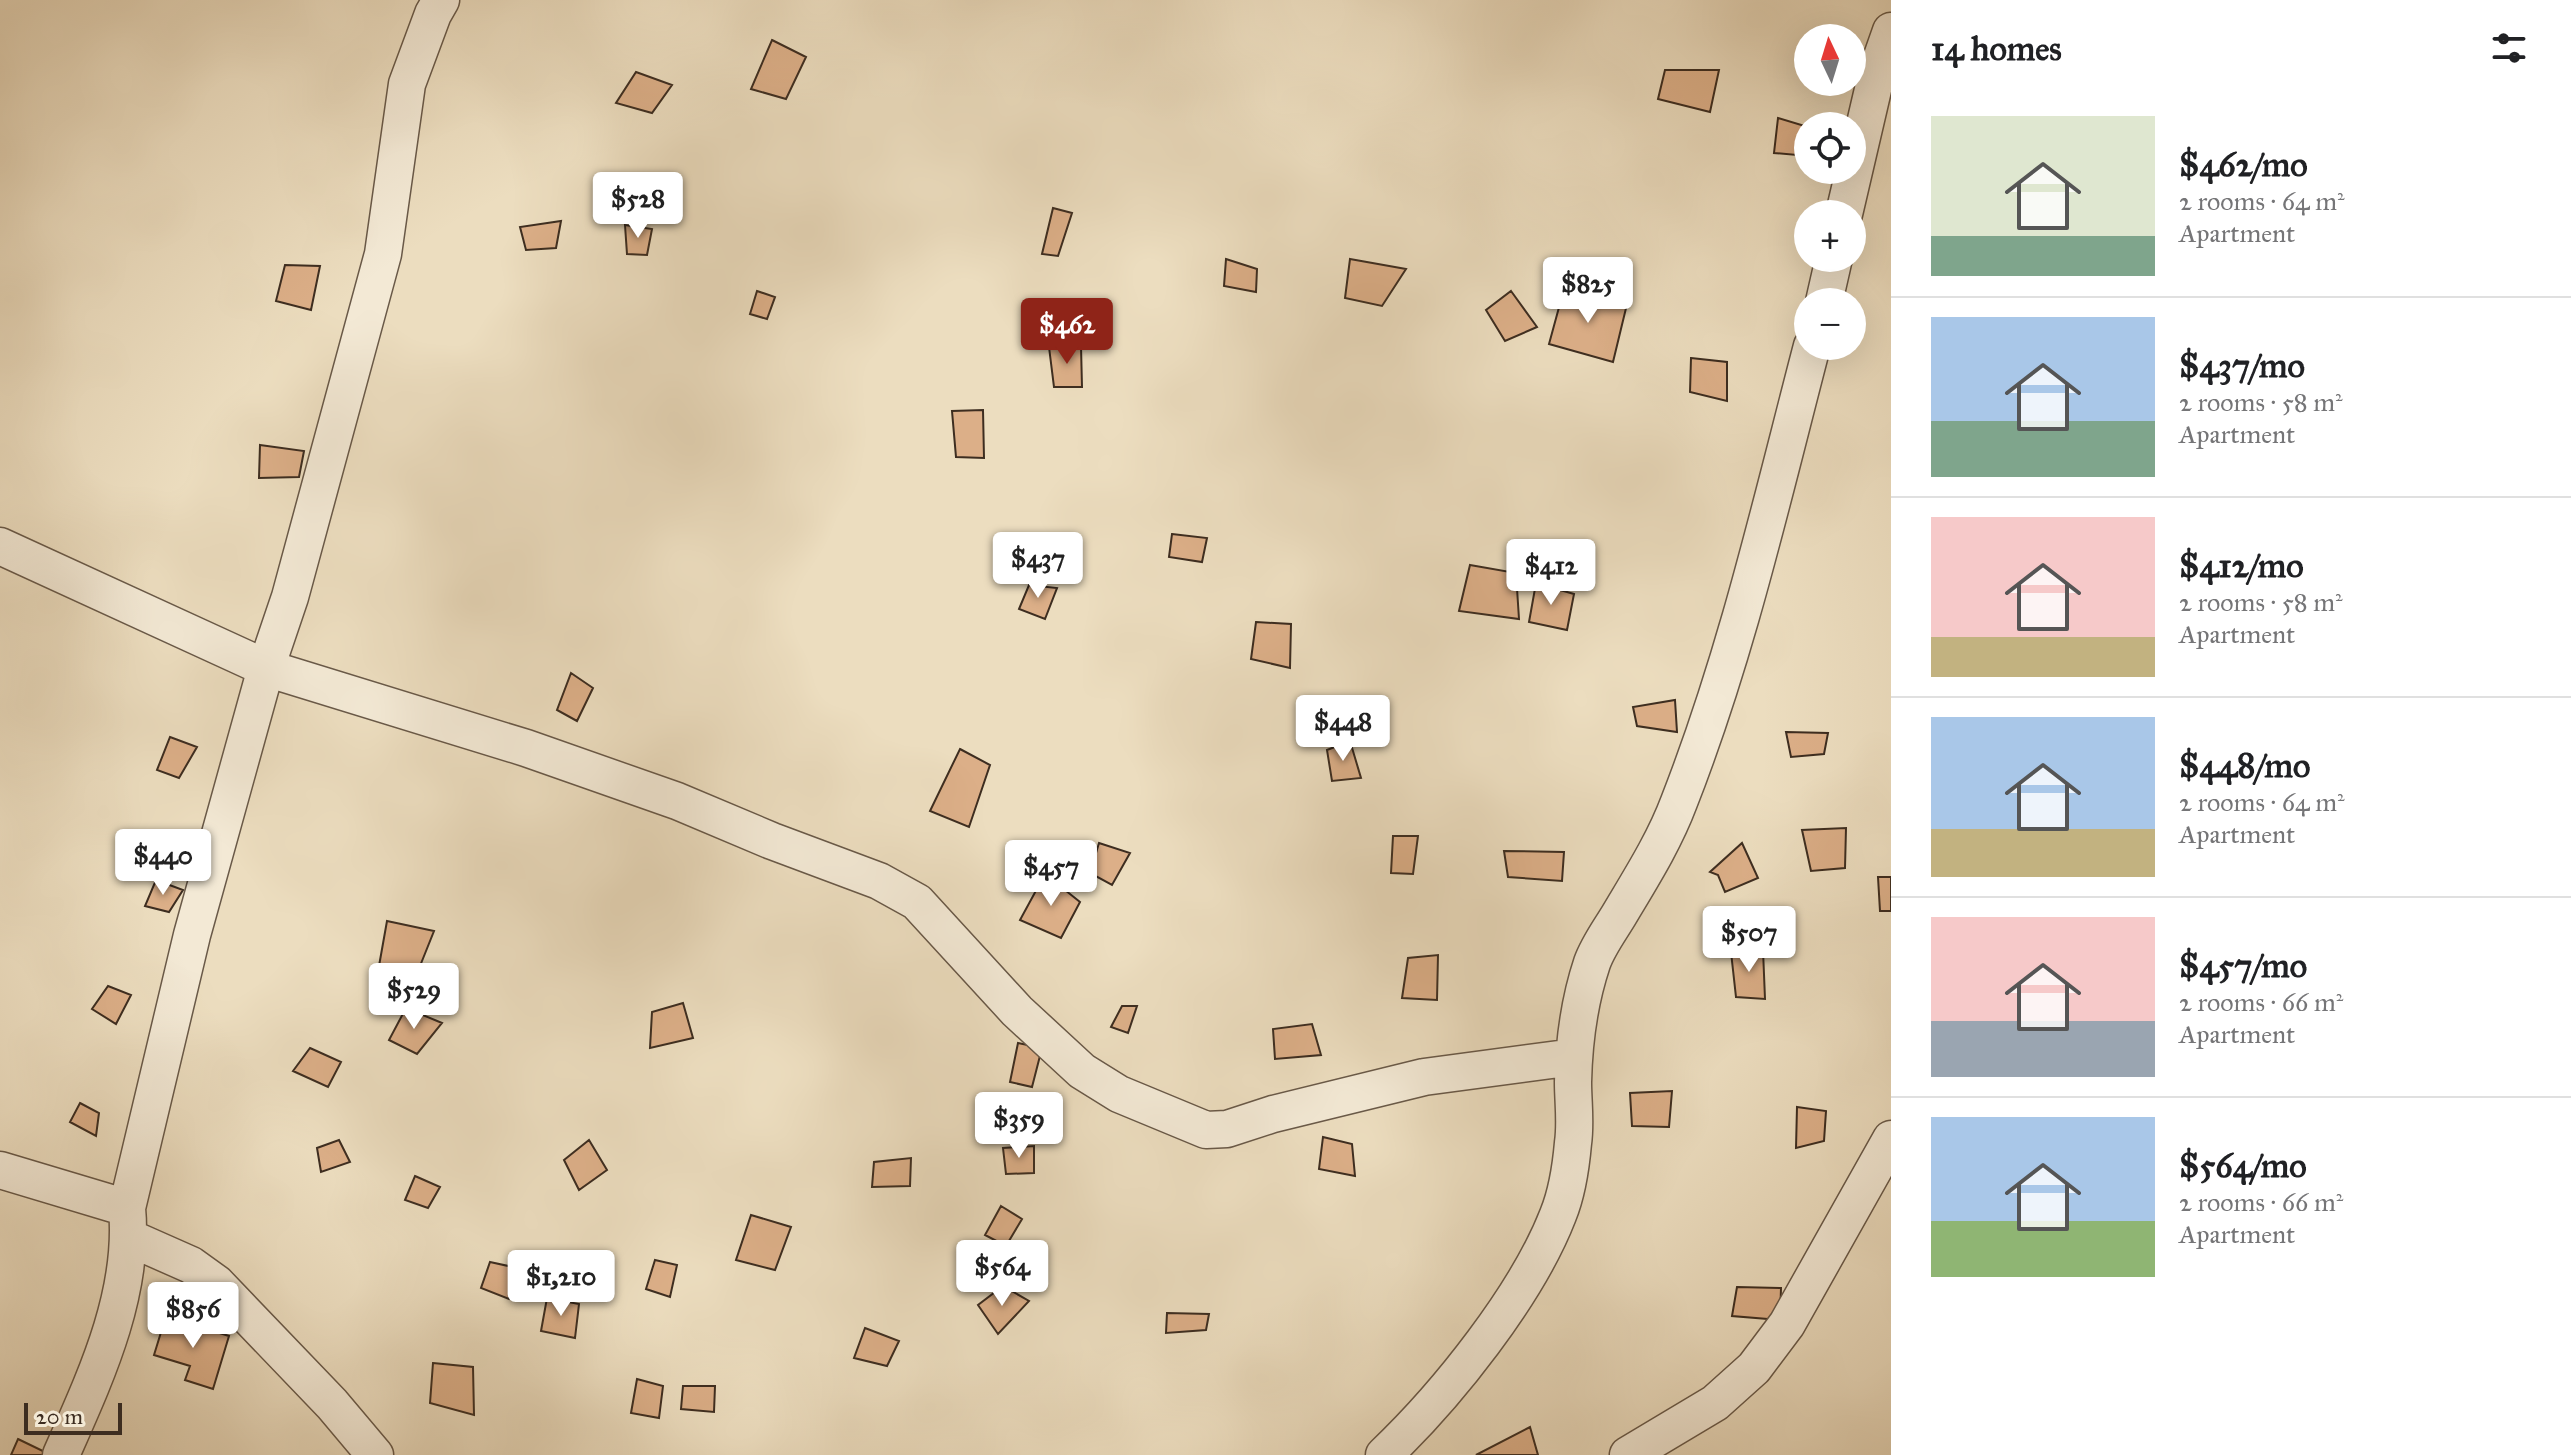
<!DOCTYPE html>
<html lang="en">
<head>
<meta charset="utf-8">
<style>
  body { margin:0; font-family:"IM FELL Great Primer",serif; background:#f2f2f2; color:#202124; height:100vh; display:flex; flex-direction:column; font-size:30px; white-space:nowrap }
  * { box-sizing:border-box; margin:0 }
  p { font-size:26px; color:#757577 }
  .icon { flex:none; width:44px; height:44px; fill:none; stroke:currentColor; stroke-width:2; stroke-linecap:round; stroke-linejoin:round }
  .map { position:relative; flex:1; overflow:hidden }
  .side { display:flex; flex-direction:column; background:#fff; width:680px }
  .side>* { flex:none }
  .needle { width:52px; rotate:356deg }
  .controls { position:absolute; left:1794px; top:24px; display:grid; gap:16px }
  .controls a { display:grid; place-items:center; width:72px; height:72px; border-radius:50%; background:#fff; box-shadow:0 8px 32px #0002; font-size:40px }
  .scale { position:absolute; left:24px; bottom:20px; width:98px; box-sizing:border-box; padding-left:8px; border:4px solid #3d2d20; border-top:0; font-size:22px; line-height:28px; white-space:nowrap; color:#3d2d20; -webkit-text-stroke:6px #f3e9d5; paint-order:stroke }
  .price { position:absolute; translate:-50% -68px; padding:0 18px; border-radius:8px; background:#fff; color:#222; font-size:26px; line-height:52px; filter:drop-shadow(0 2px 4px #0008) }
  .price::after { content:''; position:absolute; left:50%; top:48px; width:24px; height:18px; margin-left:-12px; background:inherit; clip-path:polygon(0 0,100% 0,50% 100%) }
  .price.on { background:#8f2418; color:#fff }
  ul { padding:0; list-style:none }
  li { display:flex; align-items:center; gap:24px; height:200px; padding:0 40px }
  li+li { border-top:2px solid #e0e0e0 }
  li span { display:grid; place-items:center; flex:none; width:224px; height:160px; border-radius:0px; color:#555 }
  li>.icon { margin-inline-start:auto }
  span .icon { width:96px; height:96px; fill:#fffc; stroke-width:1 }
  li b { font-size:34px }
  h2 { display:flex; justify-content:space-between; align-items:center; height:96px; padding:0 40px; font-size:34px }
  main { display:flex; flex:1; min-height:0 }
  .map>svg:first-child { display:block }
  .building { fill:#dcaf88; stroke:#3d2d20; stroke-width:2 }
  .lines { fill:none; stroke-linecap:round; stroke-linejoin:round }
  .street-casing { stroke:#695948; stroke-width:39 }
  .street { stroke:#f3e9d5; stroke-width:36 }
</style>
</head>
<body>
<main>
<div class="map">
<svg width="1891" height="1455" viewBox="0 0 1891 1455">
  <rect width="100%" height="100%" fill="#ecddbf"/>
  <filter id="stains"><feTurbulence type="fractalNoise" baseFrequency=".0025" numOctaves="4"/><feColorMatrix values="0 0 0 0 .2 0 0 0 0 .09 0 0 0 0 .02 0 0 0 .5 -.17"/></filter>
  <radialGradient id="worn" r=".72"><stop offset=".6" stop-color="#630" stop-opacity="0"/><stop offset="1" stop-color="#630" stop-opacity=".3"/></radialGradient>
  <path class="building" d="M772,40l34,17 -20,42 -35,-10z
    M1665,70h54l-9,42 -52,-13z
    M636,72l36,13 -20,28 -36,-10z
    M1778,118l30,9v29l-34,-3z
    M1053,208l19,5 -14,43 -16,-2z
    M561,221l-5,27 -30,2 -6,-23z
    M625,225l27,4 -5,26 -20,-1z
    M1226,259l31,10 -1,23 -32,-6z
    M1350,259l56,10 -24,37 -37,-8z
    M285,265l35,1 -9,44 -35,-9z
    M1564,289l63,15 -14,58 -64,-18z
    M757,291l18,6 -8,22 -17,-5z
    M1511,291l26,36 -32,14 -19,-31z
    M1081,346l1,41h-28l-5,-40z
    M1691,358l36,4v39l-37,-9z
    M983,410l1,48 -28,-1 -4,-46z
    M260,445l44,6 -5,26 -40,1z
    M1172,534l35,4 -5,24 -33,-5z
    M1470,565l46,8 3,46 -60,-8z
    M1536,583l38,11 -7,36 -38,-8z
    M1029,585l28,3 -12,31 -26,-10z
    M1256,622l35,2 -1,44 -39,-9z
    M571,673l22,15 -16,33 -20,-11z
    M1675,700l2,32 -40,-6 -4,-19z
    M1786,732l42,1 -4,21 -33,3z
    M170,737l27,10 -18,31 -22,-8z
    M1350,741l11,37 -29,3 -5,-31z
    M960,749l30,16 -21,62 -39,-16z
    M1846,828l-1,40 -34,3 -9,-41z
    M1393,836h25l-5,38 -22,-1z
    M1099,843l31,10 -18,32 -22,-12z
    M1742,843l16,35 -33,14 -7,-17 -8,-3z
    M1504,851l60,1 -2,29 -54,-4z
    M1045,874l35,28 -19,36 -41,-18z
    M1878,877h13v34h-11z
    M156,880l27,10 -14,22 -24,-6z
    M387,921l47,10 -16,40 -39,-5z
    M1763,950l2,49 -29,-2 -5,-45z
    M1438,955l-1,45 -35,-2 6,-40z
    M108,986l23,9 -15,29 -24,-15z
    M683,1003l10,35 -43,10 2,-36z
    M1122,1006h15l-9,27 -17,-6z
    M406,1008l36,15 -25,31 -28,-14z
    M1312,1024l9,31 -46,4 -2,-30z
    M1018,1043l24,5 -10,39 -22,-5z
    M310,1048l31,14 -13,25 -35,-16z
    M1672,1091l-3,36 -37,-1 -2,-33z
    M80,1103l19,10 -3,23 -26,-14z
    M1797,1107l29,4 -2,30 -28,7z
    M1323,1137l29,7 3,32 -36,-7z
    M339,1140l11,22 -29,10 -4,-24z
    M589,1140l18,30 -28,20 -15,-30z
    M1034,1146v27l-28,1 -3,-26z
    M911,1158l-1,28 -38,1 2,-25z
    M415,1176l25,11 -12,21 -23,-8z
    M1001,1206l21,13 -16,27 -21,-11z
    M751,1215l40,12 -16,43 -39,-10z
    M655,1260l22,5 -7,32 -24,-8z
    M490,1262l32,7 -13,30 -28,-11z
    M1003,1286l26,15 -31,33 -20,-29z
    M1737,1287l44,1 -1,32 -48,-4z
    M547,1298l32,6 -4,34 -34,-7z
    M1167,1313l42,1 -3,16 -40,3z
    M166,1316l63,20 -16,53 -28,-9 5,-14 -36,-11z
    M865,1328l34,13 -12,25 -33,-8z
    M433,1363l40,4 1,48 -44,-12z
    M637,1379l26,7 -4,32 -28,-5z
    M683,1386h32l-1,26 -33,-3z
    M1530,1427l8,28h-62z
    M18,1439l29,14 -1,2h-35z"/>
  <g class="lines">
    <defs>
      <path id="street" d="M1844,214l34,-146 13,-37
        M1824,302l10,-44
        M0,546l266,122 260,80 151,53 95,40 107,40 38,21 100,109 65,60 37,23 87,36 21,-1 46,-15 151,-37 150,-20
        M0,1170l127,38
        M130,1238l61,27 25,18 116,121 43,51
        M61,1455c34,-77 74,-161 66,-247l65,-273 74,-267 24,-71 93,-343 24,-170 26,-70 8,-14
        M1384,1455c63,-60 143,-160 174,-240 9,-22 13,-49 15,-72 3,-20 0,-41 0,-61 1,-42 6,-80 19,-119 6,-17 18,-33 27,-48 22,-37 45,-73 60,-113 58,-148 93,-303 133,-456
        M1628,1455l87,-52 39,-35 33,-44 104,-185"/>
    </defs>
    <use href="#street" class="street-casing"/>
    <use href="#street" class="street"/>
  </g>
  <rect width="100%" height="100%" filter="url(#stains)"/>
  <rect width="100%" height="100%" fill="url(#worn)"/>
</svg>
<div class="controls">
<a><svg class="needle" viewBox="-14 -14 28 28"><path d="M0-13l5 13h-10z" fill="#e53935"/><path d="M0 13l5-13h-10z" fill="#757577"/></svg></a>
<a><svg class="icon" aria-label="locate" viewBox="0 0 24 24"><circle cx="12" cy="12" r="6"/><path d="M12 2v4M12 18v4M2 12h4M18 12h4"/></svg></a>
<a>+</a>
<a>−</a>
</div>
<div class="scale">20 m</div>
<b class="price" style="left:638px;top:240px">$528</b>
<b class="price" style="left:1588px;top:325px">$825</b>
<b class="price on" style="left:1067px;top:366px">$462</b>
<b class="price" style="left:1038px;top:600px">$437</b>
<b class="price" style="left:1551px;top:607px">$412</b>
<b class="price" style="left:1343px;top:763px">$448</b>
<b class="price" style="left:163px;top:897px">$440</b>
<b class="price" style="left:1051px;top:908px">$457</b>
<b class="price" style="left:1749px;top:974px">$507</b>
<b class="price" style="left:414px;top:1031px">$529</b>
<b class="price" style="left:1019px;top:1160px">$359</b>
<b class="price" style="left:1002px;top:1308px">$564</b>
<b class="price" style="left:561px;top:1318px">$1,210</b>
<b class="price" style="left:193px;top:1350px">$856</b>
</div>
<section class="side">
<h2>14 homes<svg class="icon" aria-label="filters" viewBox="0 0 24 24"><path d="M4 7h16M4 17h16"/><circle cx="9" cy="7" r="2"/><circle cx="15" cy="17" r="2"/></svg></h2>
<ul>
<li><span style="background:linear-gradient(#dfe7d0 75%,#7fa58c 0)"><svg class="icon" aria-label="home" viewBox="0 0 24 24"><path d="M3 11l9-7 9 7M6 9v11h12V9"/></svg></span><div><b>$462/mo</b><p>2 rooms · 64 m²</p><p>Apartment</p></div></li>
<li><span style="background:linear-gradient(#a9c7e8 65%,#7fa58c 0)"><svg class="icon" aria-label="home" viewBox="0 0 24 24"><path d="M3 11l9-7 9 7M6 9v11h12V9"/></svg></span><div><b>$437/mo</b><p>2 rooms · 58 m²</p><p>Apartment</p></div></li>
<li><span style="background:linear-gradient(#f6c9c9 75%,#c2b280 0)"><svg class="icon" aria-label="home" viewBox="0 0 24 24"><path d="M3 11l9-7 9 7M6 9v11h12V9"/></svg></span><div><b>$412/mo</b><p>2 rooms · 58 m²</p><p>Apartment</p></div></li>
<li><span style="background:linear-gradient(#a9c7e8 70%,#c2b280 0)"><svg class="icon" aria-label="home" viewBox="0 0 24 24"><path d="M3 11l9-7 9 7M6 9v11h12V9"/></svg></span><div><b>$448/mo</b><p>2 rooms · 64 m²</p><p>Apartment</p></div></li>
<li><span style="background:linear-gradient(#f6c9c9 65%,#9aa5b1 0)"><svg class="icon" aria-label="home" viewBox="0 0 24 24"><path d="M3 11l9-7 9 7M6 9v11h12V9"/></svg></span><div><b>$457/mo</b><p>2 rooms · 66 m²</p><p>Apartment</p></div></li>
<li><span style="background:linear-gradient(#a9c7e8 65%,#8fb573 0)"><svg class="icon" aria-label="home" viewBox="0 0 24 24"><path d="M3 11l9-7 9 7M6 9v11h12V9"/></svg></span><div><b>$564/mo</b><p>2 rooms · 66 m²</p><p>Apartment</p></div></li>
</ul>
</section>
</main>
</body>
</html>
